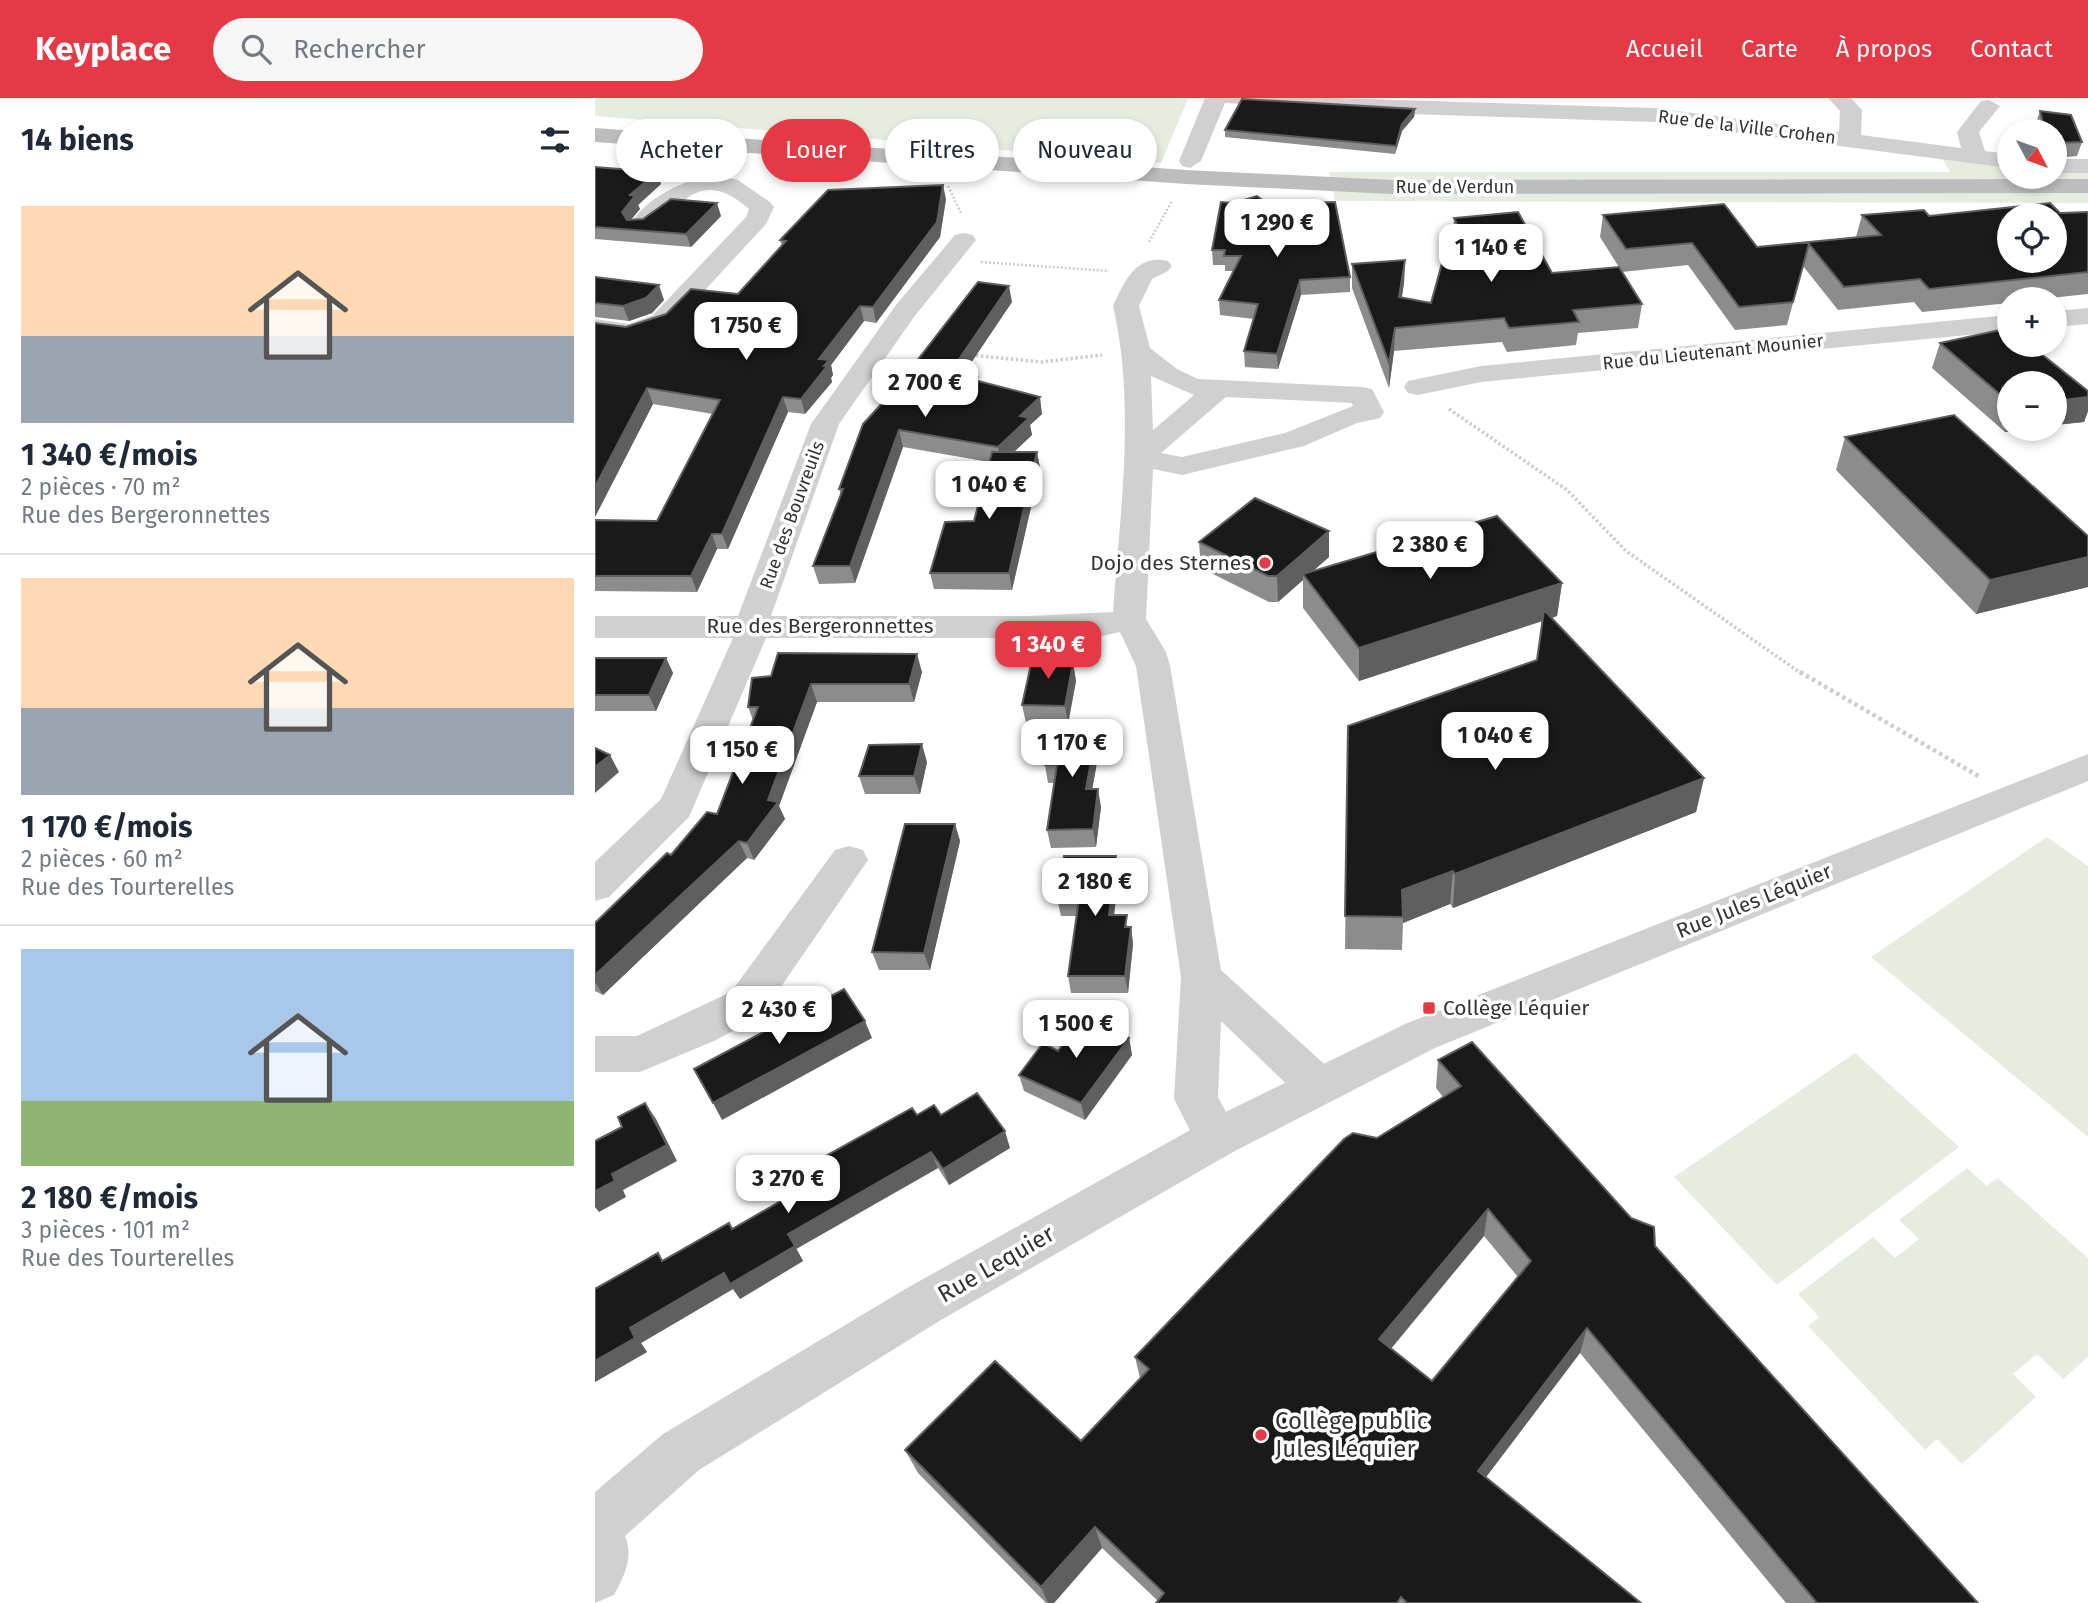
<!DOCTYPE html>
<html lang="fr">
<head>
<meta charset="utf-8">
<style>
  body { margin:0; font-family:"Fira Sans",sans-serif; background:#f6f6f7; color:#1f2937; height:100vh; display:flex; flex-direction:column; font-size:26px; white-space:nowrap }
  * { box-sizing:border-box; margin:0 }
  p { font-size:23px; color:#747a83 }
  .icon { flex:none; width:38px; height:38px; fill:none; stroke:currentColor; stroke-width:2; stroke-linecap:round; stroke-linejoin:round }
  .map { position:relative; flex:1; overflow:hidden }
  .side { display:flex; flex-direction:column; background:#fff; width:595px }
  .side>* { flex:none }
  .guide { position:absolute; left:21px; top:21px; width:665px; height:63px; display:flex; gap:14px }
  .needle { width:46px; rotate:131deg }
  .fabs { position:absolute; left:1402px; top:21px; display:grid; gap:14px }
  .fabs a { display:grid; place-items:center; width:70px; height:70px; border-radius:50%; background:#fff; box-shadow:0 4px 10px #0003; font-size:35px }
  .price { position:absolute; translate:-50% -60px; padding:0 16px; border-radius:14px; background:#fff; color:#222; font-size:23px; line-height:46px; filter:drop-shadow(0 2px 4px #0008) }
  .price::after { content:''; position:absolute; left:50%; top:42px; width:21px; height:16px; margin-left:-10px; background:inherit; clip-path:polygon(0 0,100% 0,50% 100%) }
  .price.selected { background:#e63946; color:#fff }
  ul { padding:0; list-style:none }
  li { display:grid; align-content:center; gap:14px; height:371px; padding:0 21px }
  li+li { border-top:2px solid #e0e1e3 }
  li span { display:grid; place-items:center; height:217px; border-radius:0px; color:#555 }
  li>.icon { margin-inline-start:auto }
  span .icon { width:126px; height:126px; fill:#fffc; stroke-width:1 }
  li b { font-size:30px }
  h2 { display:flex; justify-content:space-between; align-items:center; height:84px; padding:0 21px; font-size:30px }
  .chip { padding:0 24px; border-radius:32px; background:#fff; box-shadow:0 4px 10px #0003; font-size:24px; line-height:63px }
  .chip.selected { background:#e63946; color:#fff }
  header { display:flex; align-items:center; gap:42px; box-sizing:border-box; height:98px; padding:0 35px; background:#e63946; color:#fff }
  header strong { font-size:33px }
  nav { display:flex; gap:38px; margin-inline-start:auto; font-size:24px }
  .search { width:490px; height:63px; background:#f6f6f7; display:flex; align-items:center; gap:18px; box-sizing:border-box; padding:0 24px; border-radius:38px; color:#747a83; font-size:26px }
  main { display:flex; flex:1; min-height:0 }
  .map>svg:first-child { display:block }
  .green { fill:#e6ecdf }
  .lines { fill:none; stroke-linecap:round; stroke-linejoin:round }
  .path-far2 { stroke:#cdcdcd; stroke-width:2.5; stroke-dasharray:2 2; stroke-linecap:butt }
  .path-far1 { stroke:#cdcdcd; stroke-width:3.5; stroke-dasharray:2.5 2.5; stroke-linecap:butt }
  .path { stroke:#cdcdcd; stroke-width:4.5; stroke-dasharray:3.5 3.5; stroke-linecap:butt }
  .minor { fill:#d0d0d0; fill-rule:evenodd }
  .tertiary { fill:#d0d0d0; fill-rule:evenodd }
  .secondary { fill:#bdbdbd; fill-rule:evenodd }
  .wall { fill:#8c8c8c; fill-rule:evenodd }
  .shaded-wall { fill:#5f5f5f }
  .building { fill:#1a1a1a; stroke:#5f5f5f; stroke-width:2; fill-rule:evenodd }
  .poi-dot { fill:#e63946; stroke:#fff; stroke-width:2.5 }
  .labels { text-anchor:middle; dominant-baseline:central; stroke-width:7; stroke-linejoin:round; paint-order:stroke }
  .far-street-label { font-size:18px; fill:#333; stroke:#fff }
  .poi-label { font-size:21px; fill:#333; stroke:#fff; text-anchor:end }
  .street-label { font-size:21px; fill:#333; stroke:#fff }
  .near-street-label { font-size:24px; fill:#333; stroke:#fff }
  .near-poi-label { font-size:24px; fill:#333; stroke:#fff; text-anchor:start }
</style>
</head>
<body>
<header>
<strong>Keyplace</strong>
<div class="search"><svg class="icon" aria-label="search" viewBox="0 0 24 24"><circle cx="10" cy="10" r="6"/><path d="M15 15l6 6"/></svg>Rechercher</div>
<nav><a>Accueil</a><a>Carte</a><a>À propos</a><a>Contact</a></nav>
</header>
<main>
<section class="side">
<h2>14 biens<svg class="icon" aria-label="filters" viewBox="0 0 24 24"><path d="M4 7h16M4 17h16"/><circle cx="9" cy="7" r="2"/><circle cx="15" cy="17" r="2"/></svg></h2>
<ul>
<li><span style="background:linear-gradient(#ffd9b3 60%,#9aa5b1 0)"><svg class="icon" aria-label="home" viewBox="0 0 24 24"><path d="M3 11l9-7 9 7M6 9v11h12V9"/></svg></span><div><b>1 340 €/mois</b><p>2 pièces · 70 m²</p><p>Rue des Bergeronnettes</p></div></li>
<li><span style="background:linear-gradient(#ffd9b3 60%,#9aa5b1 0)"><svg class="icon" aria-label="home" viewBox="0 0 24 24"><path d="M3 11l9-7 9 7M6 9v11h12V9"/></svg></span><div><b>1 170 €/mois</b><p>2 pièces · 60 m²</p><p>Rue des Tourterelles</p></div></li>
<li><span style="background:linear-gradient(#a9c7e8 70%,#8fb573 0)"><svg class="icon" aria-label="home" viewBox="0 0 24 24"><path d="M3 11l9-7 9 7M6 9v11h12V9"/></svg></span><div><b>2 180 €/mois</b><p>3 pièces · 101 m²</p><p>Rue des Tourterelles</p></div></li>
</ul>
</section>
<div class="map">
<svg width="1493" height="1505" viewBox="0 0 1493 1505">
  <rect width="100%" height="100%" fill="#fff"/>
  <path class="green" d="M0,0h587l6,1 -27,64 -566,-47z
    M1347,60l67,8v11h46v-10l33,1v35l-753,-2 -6,-29h621z
    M1452,739l41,29v271l-217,-180z
    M1260,955l104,94 -182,138 -103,-108z
    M1372,1070l20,18 11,-8 90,80v99l-25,22 -26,-25 -24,20 23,23 -74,67 -25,-25 -12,11 -117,-124 11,-9 -21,-23 75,-57 22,21 24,-19 -20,-19z"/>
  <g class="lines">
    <path class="path-far2" d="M353,88l13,27
      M554,144l23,-41
      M386,164l128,9"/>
    <path class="path-far1" d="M376,257l71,7 60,-7
      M854,311l118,81 59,61 176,123"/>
    <path class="path" d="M1205,574l180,105"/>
    <path class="minor" d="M610,0h131l318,10 185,24 1,-21 -12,-13h23l11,12 -1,25 100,13 -4,-16 24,-31 8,-1 11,6 -21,26 6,19 24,3v14l-355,-46 -277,-9 -152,-10 -24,58 -11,7 -8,-2 -3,-5z
      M1460,61h33v14h-33z
      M119,77l24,5 32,22 4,5 -8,17 -95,103 -40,13 -36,-5v-16l34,5 24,-9 93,-98 3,-8c-64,-56 -76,31 -117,21l-3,-5c19,-28 53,-45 85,-50z
      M369,135l9,2 3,5 -62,77 -75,107 -68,192h257l85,-4c7,-101 23,-207 0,-306 11,-24 23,-53 55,-45l4,5 -4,5 -16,8 -13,27 11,42 27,21 21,10 164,8 10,2 12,23 -4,6 -23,5 -53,23 -122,29 -29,-6 -7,150 20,33 4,14 51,304 113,103 6,13 -6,13 -16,6 -16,-6 -81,-78 -3,76 22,41 -7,14 -16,6 -16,-6 -27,-53 7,-122 -45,-311 -16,-34 -18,4 -74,2h-262l-77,179 -80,80 -14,4v-39l66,-63 72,-161h-138v-22h143l73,-192 85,-119 59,-70zM556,278l43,19 -41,35zM631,299l126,6 1,3 -68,27 -103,24 -21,-4z
      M1493,210v16l-33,3v-16z
      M1414,217v16l-528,51 -63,13 -10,-2 -4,-6 4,-6 73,-15z
      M254,748l14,4 5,10 -107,156 -47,25 -74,31h-45v-36h42l94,-44 104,-142z"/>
    <path class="tertiary" d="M1493,656v27l-653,267 -202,104 -292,168 -242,150 -74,66c9,21 -1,41 -11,59l-19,8v-111l68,-58 244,-146 294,-164 204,-100z"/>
    <path class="secondary" d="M0,30l591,42 206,10 696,-1v14l-696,1 -206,-10 -591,-42z"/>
  </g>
  <path class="wall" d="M820,11l-1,8 -12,14 -7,23 -170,-17v-7z
    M1445,13l42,31 -5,14 -22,2v-27h-19l-1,-5z
    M0,69l62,5 4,12 -23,21 2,4 -9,11 90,-4 -30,31 -96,-8z
    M351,101l-6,38 -64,86 -12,-2 -33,44 2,10 -2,3 1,4 -27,32 -17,-2 -60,137h-11l-20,43 -102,-1v-71l62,1 56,-107 -60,-10 -58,113v-194l31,4 112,-33 44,-49 -2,-5z
    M626,104l129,75v15l-49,3 -23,74 -33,-2 -1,-16 10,-32 -34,-4 -1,-15 14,-29h-8v-6h-12l-1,-15z
    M1493,114v82l-47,5h-32v4l-87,9 -8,-10 -76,8 -35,-44 -16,59 -52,5 -47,-65 -66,7 -22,-35 3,-22 154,32 99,-10 6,-22 67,1z
    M859,120l98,55 90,31 -4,24 -60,5 -2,12 -69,7 -5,-10 -108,9 -5,37 -37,-100v-24l53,-4 -1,23 -2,14 29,6 29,-48 -7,-14z
    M0,179l69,23 -12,13 -23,8 -34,-4z
    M417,204l-49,73 14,2 1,4 64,33 -12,11 2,10 -18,17h23l3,16 -28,122 -78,-1 -4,-16 44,-52 15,-59 -86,-15 -48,136 -36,1 -6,-18 28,-70 -2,-7 56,-100z
    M1414,230v17h21l58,46v20l-4,11 -29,3v-42h-46v46h19l-23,3 -73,-64 8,-25z
    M1250,339l243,99v51l-112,27 -140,-144z
    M734,433v26l-16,14 249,12 -5,33 -5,2 152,160 -8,34 -243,96 -3,-4 -47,19 -1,27 -57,-1 3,-223 189,-66 6,-39 -184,60 -56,-73v-28l-25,22h-9l-68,-34 -2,-26z
    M0,560h71l7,15 -17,38h-61z
    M477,565h1l3,18 -8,43 -42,-1 -4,-18z
    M327,574l-8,30h-97l-38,104 6,13 -31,41 -7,-2 -144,137 -8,-4v-68l122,-109 36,-94 -5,-13 4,-29z
    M505,648l-8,43 9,18 -5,40 -45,1 -4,-18 8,-47h-7l-3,-18z
    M332,664l-7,32h-55l-6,-18z
    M360,726l5,17 -30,129h-51l-7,-18z
    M521,758l3,17 -5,42 15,12h2l2,17 -5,49h-57l-3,-17 8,-60h-15l-4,-17z
    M534,940l3,17 -47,65 -61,-29 -5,-16 39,-24z
    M843,962l217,186 323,357h-192l-206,-250 -94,124 155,126h-485l2,-2 -56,-53 -48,55h-8l-128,-130 -13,-23 176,-9 59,-63 -5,-21 242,-219 66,-41 -7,-9zM889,1138l34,41 -86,104 -41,-32z
    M322,1017h24l69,33 -61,37 -11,-17 -142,81 7,12 -63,38 -7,-10 -92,54 6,9 -52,30 68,-122 69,-31 82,-47 -8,-15z"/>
  <path class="shaded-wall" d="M820,11l-1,8 -12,14 -7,23 1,-8 6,-22z
    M62,74l4,12 -23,21 2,4 -14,16 -4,-13 8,-17z
    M348,87l3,14 -6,38 -64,86 -3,-16z
    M122,105l4,13 -30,31 -5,-13z
    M810,162l-1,23 -6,37 1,-23z
    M705,182l1,15 -23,74 -1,-15z
    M64,187l5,15 -12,13 -23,8 -6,-15z
    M414,188l3,16 -60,89 -3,-17z
    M265,208l4,15 -33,44 2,10 -2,3 1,4 -27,32 -4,-15 18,-40z
    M800,230l-1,23 -5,37v-25z
    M52,290l6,16 -58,113v-30z
    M188,299l5,15 -60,137 -6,-15z
    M445,299l2,17 -12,11 2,10 -31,29 -3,-17 22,-31z
    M1493,299v14l-4,11 -29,3v-24z
    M1414,323v8h19l-23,3z
    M304,332l4,17 -48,136 -5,-17z
    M442,354l3,16 -28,122 -3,-17z
    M734,433v26l-24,21 -2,-4v6l-25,22 -1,-26z
    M117,436l5,15 -20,43 -6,-16z
    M1493,459v30l-112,27 14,-34z
    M967,485l-5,33 -198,65v-33z
    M322,556l5,18 -8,30 -5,-18z
    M475,556l2,13 1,-4 3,18 -8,43 -3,-18z
    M71,560l7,15 -17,38 -7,-16z
    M216,586l6,18 -38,104 6,13 -31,41 -7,-17 21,-43z
    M502,630l3,18 -11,61 -3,-18z
    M327,646l5,18 -7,32 -6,-18z
    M15,657l9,17 -24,21v-26z
    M1109,680l-8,34 -243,96 2,-34z
    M503,691l3,18 -5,40 -3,-18z
    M360,726l5,17 -30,129 -6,-17z
    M144,743l8,17 -144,137 -8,-13v-7z
    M521,758l3,17 -7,59 -3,-17z
    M858,773l-3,33 -47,19 -1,-33z
    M536,829l2,17 -5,49 -3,-17z
    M270,923l7,17 -150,82 -9,-17z
    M534,940l3,17 -47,65 -4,-17z
    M50,1005l11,16 21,42 -54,29 3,7 -27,15 -4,-5v-16l17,-17z
    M410,1033l5,17 -61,37 -6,-16z
    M336,1054l7,16 -142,81 -8,-15z
    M893,1111l-4,27 -106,128 1,-25z
    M200,1148l8,15 -63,38 -7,-10 -92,54 6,9 -52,30v-21l35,-33 94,-55z
    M992,1230l-7,25 -106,140 4,-22z
    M500,1429l7,21 -48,55h-6l-7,-16z"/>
  <path class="building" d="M647,1l173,10 -13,15 -6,22 -171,-16z
    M1445,13l31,4 11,27 -27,1v-12h-10z
    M0,69l62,5 -27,23 5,1 -13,16 5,8 16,-1 28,-20 46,4 -31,31 -91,-7z
    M348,87l-6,37 -34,45 -30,40 -13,-1 -41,53 10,1 -5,6h3l-26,33 -18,-2 -61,137h-10l-21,42h-96v-56l62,1 63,-121 -73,-12 -52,99v-164l31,4 40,-13 25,-25 47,5 48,-53 -6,-1 48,-50z
    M662,98l11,8 67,-2 15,75 -50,3 -23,74 -33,-3 14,-47 -39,-4 22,-44h-17l1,-6h-13l9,-48 13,1z
    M1455,105l10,10 28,-1v60l-159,17 -9,-10 -76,8 -35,-43 -16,58 -54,5 -47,-64 -66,6 -23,-34 121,-11 33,43 124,-12 -19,-20 62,-5 5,6zM1414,117h46v46h-46z
    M923,114l34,61 67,-6 23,37 -69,6 6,12 -70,6 -5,-10 -109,10 -6,35 -37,-99 53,-4 -6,37 32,6 13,-47 28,-2 -18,-36z
    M0,179l64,8 -13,13 -23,8 -28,-3z
    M383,184l31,4 -60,88 28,3 -3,3 66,17 -20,19 9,2 -31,29 -99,-17 -49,136h-37l30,-77h-4l24,-65 32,-35z
    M1414,230v17h21l58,46v6l-33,4v-18h-46v19l-69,-59z
    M1359,317l134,121v21l-98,23 -145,-143z
    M397,354h45l-28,121h-79l15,-51 29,-1z
    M660,400l74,33 -52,45h-9l-69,-34z
    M902,418l65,67 -203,65 -56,-74z
    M949,512l160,168 -249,96 -2,-3 -51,19 1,27 -58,-1 3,-190 189,-66z
    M183,555l139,1 -8,30h-98l-43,116 10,2 -31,41 -8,-2 -144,134v-52l72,-70 4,2 36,-43 10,2 41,-107h-10l4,-29 19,-2z
    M475,556l-1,9h4l-8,43 -43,-1 11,-50z
    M0,560h71l-17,37h-54z
    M458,629l44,1 -11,61h12l-5,40 -46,1 10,-65h-12z
    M327,646l-8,32h-55l10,-31z
    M0,650l15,7 -15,12z
    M310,726h50l-31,129 -52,-1z
    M469,758h52l-7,59h18l-2,12h6l-6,49h-57l11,-77h-22z
    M249,891l21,32 -152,82 -19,-34z
    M488,919l46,21 -48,65 -62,-28 24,-32 15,8z
    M877,944l159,176 23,9 1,19 323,357h-161l-230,-275 -109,143 163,132h-234l-6,-6 -4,6h-241l8,-10 -69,-66 -54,60 -136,-137 90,-89 86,80 68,-72 -14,-12 209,-218 9,-6 24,5 84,-52 -23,-26zM893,1111l43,52 -99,120 -53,-42z
    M382,995l28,38 -62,38 -12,-17 -143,82 7,12 -65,38 -6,-11 -94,55 5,10 -40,23v-72l63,-36 4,8 67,-38 3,6 82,-47 -8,-15 106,-59 5,7 17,-10 7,10z
    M50,1005l22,42 -55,29 3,7 -20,10v-50l27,-14 -4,-10z"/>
  <g class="poi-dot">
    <circle cx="670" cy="465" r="7"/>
    <rect x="827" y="903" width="14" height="14" rx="3.5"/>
    <circle cx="666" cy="1337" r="7"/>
  </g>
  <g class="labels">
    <g class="far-street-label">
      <text transform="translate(1152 29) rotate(7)">Rue de la Ville Crohen</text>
      <text x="860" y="89">Rue de Verdun</text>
      <text transform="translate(1118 254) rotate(-6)">Rue du Lieutenant Mounier</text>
      <text transform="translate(197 417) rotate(-70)">Rue des Bouvreuils</text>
    </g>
    <g class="poi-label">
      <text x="656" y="465">Dojo des Sternes</text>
      <text x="848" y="910" text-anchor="start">Collège Léquier</text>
    </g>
    <g class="street-label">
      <text x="225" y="528">Rue des Bergeronnettes</text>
      <text transform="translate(1159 803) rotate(-22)">Rue Jules Léquier</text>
    </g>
    <g class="near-street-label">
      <text transform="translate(401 1166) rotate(-30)">Rue Lequier</text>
    </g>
    <g class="near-poi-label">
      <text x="680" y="1323">Collège public<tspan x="680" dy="28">Jules Léquier</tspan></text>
    </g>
  </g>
</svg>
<div class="fabs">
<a><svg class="needle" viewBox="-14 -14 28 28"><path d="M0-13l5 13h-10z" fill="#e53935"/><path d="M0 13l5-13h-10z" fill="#747a83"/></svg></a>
<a><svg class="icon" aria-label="locate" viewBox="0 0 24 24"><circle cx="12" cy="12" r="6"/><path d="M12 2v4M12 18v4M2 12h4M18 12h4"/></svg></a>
<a>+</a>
<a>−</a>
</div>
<b class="price" style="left:682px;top:161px">1 290 €</b>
<b class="price" style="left:896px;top:186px">1 140 €</b>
<b class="price" style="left:151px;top:264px">1 750 €</b>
<b class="price" style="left:330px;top:321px">2 700 €</b>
<b class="price" style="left:394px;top:423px">1 040 €</b>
<b class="price" style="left:835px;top:483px">2 380 €</b>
<b class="price selected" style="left:453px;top:583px">1 340 €</b>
<b class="price" style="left:900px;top:674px">1 040 €</b>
<b class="price" style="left:477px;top:681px">1 170 €</b>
<b class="price" style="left:147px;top:688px">1 150 €</b>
<b class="price" style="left:500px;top:820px">2 180 €</b>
<b class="price" style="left:184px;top:948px">2 430 €</b>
<b class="price" style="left:481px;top:962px">1 500 €</b>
<b class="price" style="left:193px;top:1117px">3 270 €</b>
<div class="guide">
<a class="chip">Acheter</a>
<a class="chip selected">Louer</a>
<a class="chip">Filtres</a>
<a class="chip">Nouveau</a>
</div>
</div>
</main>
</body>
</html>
